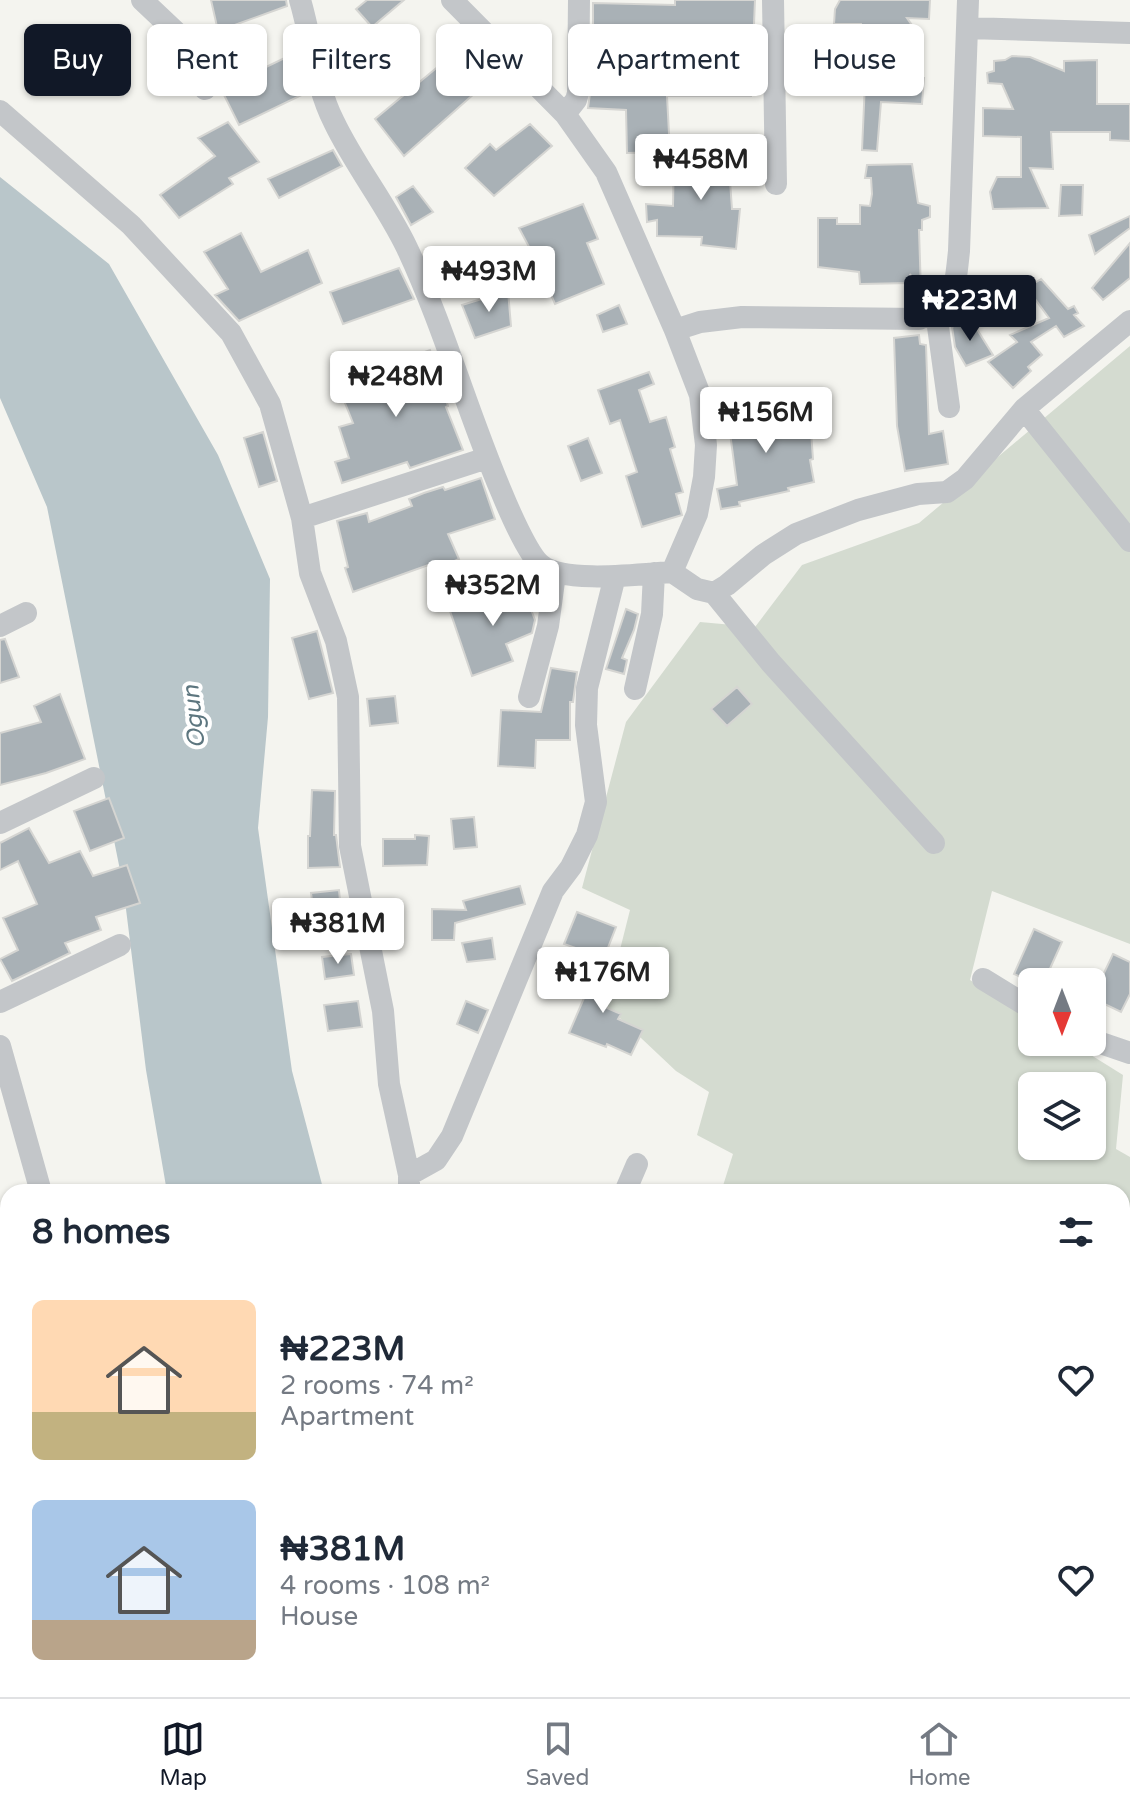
<!DOCTYPE html>
<html lang="en">
<head>
<meta charset="utf-8">
<style>
  body { margin:0; font-family:"Varela Round",sans-serif; background:#f2f2f3; color:#1f2937; height:100vh; display:flex; flex-direction:column; font-size:30px; white-space:nowrap }
  * { box-sizing:border-box; margin:0 }
  p { font-size:26px; color:#747a83 }
  .icon { flex:none; width:44px; height:44px; fill:none; stroke:currentColor; stroke-width:2; stroke-linecap:round; stroke-linejoin:round }
  .map { position:relative; flex:1; overflow:hidden }
  .panel { position:absolute; left:0px; top:1184px; width:1130px; height:514px; display:flex; flex-direction:column; background:#fff; border-radius:24px 24px 0 0; box-shadow:0 2px 6px #0004 }
  .panel>* { flex:none }
  .hud { position:absolute; left:24px; top:24px; width:1082px; height:72px; display:flex; gap:16px }
  .needle { width:52px; rotate:180deg }
  .buttons { position:absolute; left:1018px; top:968px; display:grid; gap:16px }
  .buttons a { display:grid; place-items:center; width:88px; height:88px; border-radius:12px; background:#fff; box-shadow:0 2px 6px #0004; font-size:40px }
  .price { position:absolute; translate:-50% -68px; padding:0 18px; border-radius:8px; background:#fff; color:#222; font-size:26px; line-height:52px; filter:drop-shadow(0 2px 4px #0008) }
  .price::after { content:''; position:absolute; left:50%; top:48px; width:24px; height:18px; margin-left:-12px; background:inherit; clip-path:polygon(0 0,100% 0,50% 100%) }
  .price.current { background:#111827; color:#fff }
  ul { padding:0; list-style:none }
  li { display:flex; align-items:center; gap:24px; height:200px; padding:0 32px }
  li span { display:grid; place-items:center; flex:none; width:224px; height:160px; border-radius:12px; color:#555 }
  li>.icon { margin-inline-start:auto }
  span .icon { width:96px; height:96px; fill:#fffc; stroke-width:1 }
  li b { font-size:34px }
  h2 { display:flex; justify-content:space-between; align-items:center; height:96px; padding:0 32px; font-size:34px }
  .chip { padding:0 28px; border-radius:12px; background:#fff; box-shadow:0 2px 6px #0004; font-size:28px; line-height:72px }
  .chip.current { background:#111827; color:#fff }
  .dock { display:flex; justify-content:space-around; align-items:center; height:112px; border-top:2px solid #e0e1e3; background:#fff; font-size:22px; color:#747a83 }
  .dock a { display:grid; justify-items:center; gap:4px }
  .dock .current { color:#111827 }
  .map>svg:first-child { display:block }
  .green { fill:#d4dbd0; fill-rule:evenodd }
  .water { fill:#b9c6ca }
  .building { fill:#a9b1b6; stroke:#d5d5d2; stroke-width:2 }
  .lines { fill:none; stroke-linecap:round; stroke-linejoin:round }
  .minor { stroke:#c3c6c9; stroke-width:22 }
  .labels { text-anchor:middle; dominant-baseline:central; stroke-width:8; stroke-linejoin:round; paint-order:stroke }
  .water-label { font-size:24px; font-style:italic; fill:#5d767f; stroke:#fff }
</style>
</head>
<body>
<div class="map">
<svg width="1130" height="1697" viewBox="0 0 1130 1697">
  <rect width="100%" height="100%" fill="#f4f4ef"/>
  <path class="green" d="M1130,346v598l-138,-53 -22,89 62,39v23h38l53,33 -7,74 14,8v240l-8,13v-218h-401l12,-38 -36,-19 12,-43 -33,-21 -70,-66 24,-95 -48,-22 44,-166 74,-100 55,5 47,-62 117,-42zM1032,1086h60v60h-60z"/>
  <path class="water" d="M0,177l109,87 109,191 52,124 -2,138 -10,111 34,243 32,121h-157l-21,-122 -23,-185 -76,-378 -47,-109z
    M478,1690h382l16,7h-391z"/>
  <path class="building" d="M211,0h75l1,6 -69,25z
    M367,0h37l-32,27 -16,-18z
    M675,0h80l-4,96h-84l3,56 -43,1 -1,-43 -38,-2 4,-29h3l13,-43h-15v-33l82,2z
    M840,0h90l-1,19 -22,-1 16,23 -5,37h6l-2,26 -41,-2 -4,49 -15,-1 4,-90h-3l-2,-36h-27l1,-15z
    M113,51l16,14 -15,14 -15,-14z
    M297,52l11,40 -69,33 -18,-36z
    M452,55l32,30 -80,71 -29,-37z
    M1012,56l18,1 34,14v-10l33,-1v44h33v37l-20,-1v-8h-59l2,37 -23,-1 18,40 -55,1 -3,-17 7,-15h24v-40l-38,-1v-28l30,1 -11,-25 -14,-1 -1,-10 7,-2v-10l11,-1z
    M228,122l31,40 -30,16 4,6 -54,34 -19,-23 55,-39 -17,-18z
    M530,124l22,22 -58,50 -29,-28 25,-24 6,6z
    M333,150l9,16 -63,32 -11,-19z
    M674,154l57,4 3,6h7l1,15 -12,2 2,28h8l-4,40 -35,-4 1,-8 -45,-1v-16l-10,2 -1,-18 27,2z
    M912,164l6,39 12,3v11l-8,3v10h-3l2,62 -11,-18 1,9 -51,1 -1,-12 -41,-5v-49h19v6h23v-19l10,1 2,-12 -1,-16h-6l2,-13z
    M1061,185h22l-1,30 -23,1z
    M413,186l20,26 -22,13 -15,-28z
    M583,204l15,35 -11,4 17,41 -49,20 -19,-44 -17,-32z
    M1130,216v12l-35,26 -6,-19z
    M241,233l20,39 47,-22 14,33 -83,38 -24,-26 13,-6 -24,-37z
    M1130,243v35l-27,22 -11,-12z
    M399,268l15,31 -71,25 -13,-32z
    M1041,279l27,30 6,-3 4,7 -4,2 10,11 -20,11 -8,-11 -25,16 11,13 -14,12 3,4 -18,17 -25,-26 29,-20 -7,-7 39,-17 -22,-30z
    M1004,284l9,24 -27,11 -11,-23z
    M508,291l3,35 -36,12 -13,-33z
    M619,305l8,19 -24,8 -6,-17z
    M970,318l23,37 -27,11 -11,-19 -3,-20z
    M919,335l1,9 6,1 3,89 14,-3 5,33 -43,7 -8,-45 -3,-88z
    M430,350l18,56 -2,1 17,43 -53,18 -3,-6 -65,21 -7,-21 14,-4 -10,-31 14,-4 -14,-35 28,-12 -1,-3z
    M649,372l5,12 -15,6 11,32 16,-5 9,30 -5,2 13,43 -7,2 6,21 -40,12 -16,-51 11,-4 -17,-52 -10,4 -12,-34z
    M770,391l1,43 40,-3 2,28 -3,1 4,22 -26,6 1,3 -50,11 1,4 -19,3 -4,-20 20,-4 -7,-52h12l-1,-41z
    M263,432l14,49 -18,6 -15,-49z
    M588,438l14,35 -21,8 -13,-35z
    M481,478l14,41 -47,15 11,25 -22,10 -3,-6 -81,29 -8,-24 3,-1 -11,-46 30,-8 2,9 43,-16 -3,-7 15,-6 19,-6 2,3z
    M522,586l13,34 -3,13 -26,11 7,17 -41,15 -22,-65z
    M626,609l12,5 -4,16 -12,28 5,2 -3,14 -18,-5z
    M317,631l16,62 -24,6 -17,-61z
    M5,639l14,38 -19,6v-43z
    M551,668l26,4 -4,30h-3v38h-34l-1,28 -37,-2 3,-56 40,2z
    M737,687l15,17 -25,22 -16,-17z
    M60,694l25,65 -39,14 -46,12v-52l41,-11 -7,-16z
    M395,696l3,27 -28,3 -3,-27z
    M312,790l23,1 -1,44h2l4,32 -32,1v-32h2z
    M109,798l15,40 -34,13 -16,-40z
    M474,817l3,30 -23,2 -3,-30z
    M29,828l20,35 31,-12 13,25 34,-11 13,38 -44,14 5,13 -36,13 5,10 -58,28 -12,-22 18,-9 -15,-32 34,-14 -19,-43 -18,9v-27z
    M415,835l14,1 -2,29 -44,1v-27h32z
    M520,886l5,18 -70,19 -1,17h-22v-31l34,1 -3,-9z
    M339,890l2,22 -27,4 -3,-23z
    M577,912l39,15 -12,31 -40,-14z
    M1034,929l28,13 -18,40h-12l-18,-8z
    M492,938l3,21 -28,3 -5,-19z
    M351,954l3,21 -29,4 -3,-22z
    M1113,954l17,8v32l-9,18 -29,-14z
    M596,959l20,9 -16,37 21,9 -3,5 25,11 -12,25 -24,-11 -1,3 -37,-14 18,-42 -5,-2z
    M358,1001l4,26 -34,4 -4,-26z
    M466,1001l22,9 -10,23 -21,-9z"/>
  <g class="lines">
    <path class="minor" d="M142,0l36,34 27,55
      M300,0c12,40 15,85 34,122 21,44 52,82 73,126 37,79 60,163 94,243 7,17 27,64 40,74 23,19 100,9 131,7l25,-58 7,-37 2,-32 -6,-50 -25,-65 -69,-158 -41,-58 -113,-114
      M773,0l3,184
      M968,28l162,5
      M0,111l131,114 100,108 39,71 32,114 8,55 26,68 12,56 2,149 33,165 6,73 20,91v17
      M565,114l11,-14 2,-7 1,-93
      M936,312l13,95
      M675,330l25,-8 42,-5 177,2c37,-15 36,-32 40,-68l9,-251
      M1024,409l106,132
      M302,518l185,-60
      M672,572l25,17 17,4 13,-8 36,-30 33,-21 62,-24 60,-16 29,-2 18,-13 59,-70 106,-88
      M714,593l57,70 163,180
      M0,626l26,-13
      M635,689l17,-75 2,-41
      M529,697l19,-71 7,-52
      M0,823l94,-45
      M983,979l49,30
      M0,1002l120,-57
      M1092,1040l38,13
      M0,1046l41,146
      M409,1175l27,-15 16,-24 101,-245 18,-24 16,-32 9,-33 -10,-77 1,-37 28,-112
      M625,1192l12,-28
      M0,1248l8,-4
      M1122,1444l8,3
      M1122,1641l8,4
      M147,1697l4,-7"/>
  </g>
  <g class="labels">
    <g class="water-label">
      <text transform="translate(194 717) rotate(-96)">Ogun</text>
    </g>
  </g>
</svg>
<div class="buttons">
<a><svg class="needle" viewBox="-14 -14 28 28"><path d="M0-13l5 13h-10z" fill="#e53935"/><path d="M0 13l5-13h-10z" fill="#747a83"/></svg></a>
<a><svg class="icon" aria-label="layers" viewBox="0 0 24 24"><path d="M12 4l9 5-9 5-9-5zM3 14l9 5 9-5"/></svg></a>
</div>
<b class="price" style="left:701px;top:202px">₦458M</b>
<b class="price" style="left:489px;top:314px">₦493M</b>
<b class="price current" style="left:970px;top:343px">₦223M</b>
<b class="price" style="left:396px;top:419px">₦248M</b>
<b class="price" style="left:766px;top:455px">₦156M</b>
<b class="price" style="left:493px;top:628px">₦352M</b>
<b class="price" style="left:338px;top:966px">₦381M</b>
<b class="price" style="left:603px;top:1015px">₦176M</b>
<div class="hud">
<a class="chip current">Buy</a>
<a class="chip">Rent</a>
<a class="chip">Filters</a>
<a class="chip">New</a>
<a class="chip">Apartment</a>
<a class="chip">House</a>
</div>
<section class="panel">
<h2>8 homes<svg class="icon" aria-label="filters" viewBox="0 0 24 24"><path d="M4 7h16M4 17h16"/><circle cx="9" cy="7" r="2"/><circle cx="15" cy="17" r="2"/></svg></h2>
<ul>
<li><span style="background:linear-gradient(#ffd9b3 70%,#c2b280 0)"><svg class="icon" aria-label="home" viewBox="0 0 24 24"><path d="M3 11l9-7 9 7M6 9v11h12V9"/></svg></span><div><b>₦223M</b><p>2 rooms · 74 m²</p><p>Apartment</p></div><svg class="icon" aria-label="heart" viewBox="0 0 24 24"><path d="M12 20l-8-8c-3-5 5-10 8-4 3-6 11-1 8 4z"/></svg></li>
<li><span style="background:linear-gradient(#a9c7e8 75%,#b9a48a 0)"><svg class="icon" aria-label="home" viewBox="0 0 24 24"><path d="M3 11l9-7 9 7M6 9v11h12V9"/></svg></span><div><b>₦381M</b><p>4 rooms · 108 m²</p><p>House</p></div><svg class="icon" aria-label="heart" viewBox="0 0 24 24"><path d="M12 20l-8-8c-3-5 5-10 8-4 3-6 11-1 8 4z"/></svg></li>
</ul>
</section>
</div>
<nav class="dock">
<a class="current"><svg class="icon" aria-label="map" viewBox="0 0 24 24"><path d="M3 6l6-2 6 2 6-2v14l-6 2-6-2-6 2zM9 4v14M15 6v14"/></svg>Map</a>
<a><svg class="icon" aria-label="saved" viewBox="0 0 24 24"><path d="M7 4h10v16l-5-4-5 4z"/></svg>Saved</a>
<a><svg class="icon" aria-label="home" viewBox="0 0 24 24"><path d="M3 11l9-7 9 7M6 9v11h12V9"/></svg>Home</a>
</nav>
</body>
</html>
